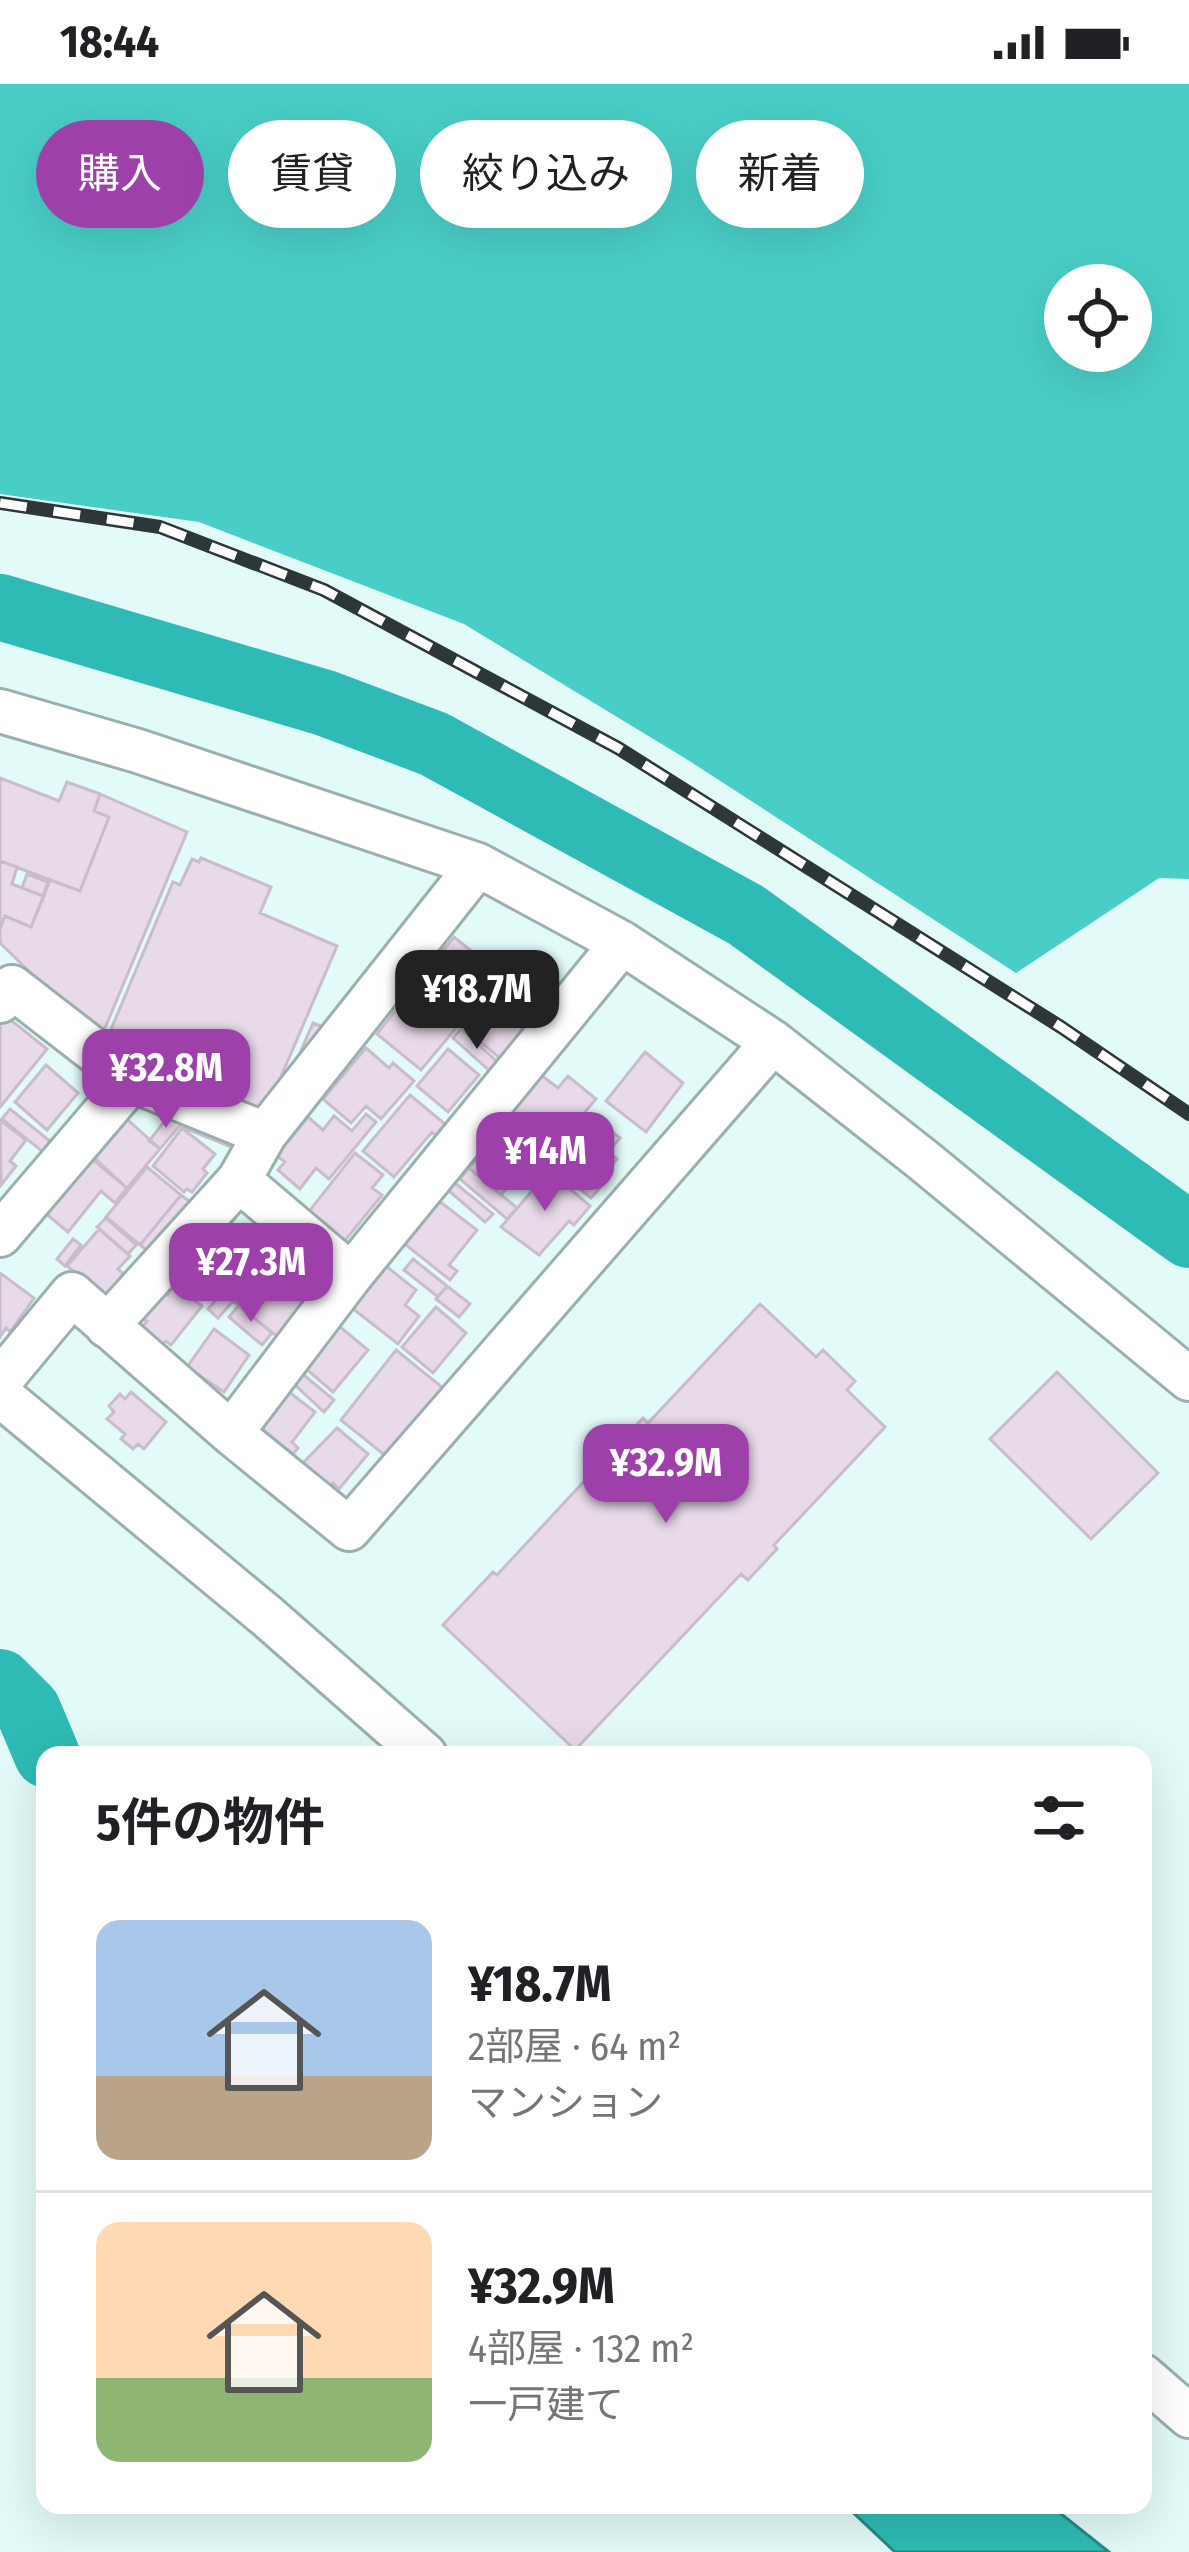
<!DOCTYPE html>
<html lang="ja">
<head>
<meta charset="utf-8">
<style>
  body { margin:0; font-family:"Fira Sans Condensed","Noto Sans JP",sans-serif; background:#f6f6f6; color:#202124; height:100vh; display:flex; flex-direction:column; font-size:45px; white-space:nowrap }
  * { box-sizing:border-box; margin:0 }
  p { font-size:39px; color:#757577 }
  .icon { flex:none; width:66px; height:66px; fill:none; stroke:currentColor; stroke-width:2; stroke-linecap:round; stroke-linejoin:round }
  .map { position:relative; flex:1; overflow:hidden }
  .panel { position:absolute; left:36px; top:1662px; width:1116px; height:768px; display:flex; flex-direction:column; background:#fff; border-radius:24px; box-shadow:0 12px 48px #0002 }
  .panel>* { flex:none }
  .top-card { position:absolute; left:36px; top:36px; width:1119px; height:108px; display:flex; gap:24px }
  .buttons { position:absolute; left:1044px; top:180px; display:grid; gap:24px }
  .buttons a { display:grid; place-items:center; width:108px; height:108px; border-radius:50%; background:#fff; box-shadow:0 12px 48px #0002; font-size:60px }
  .price { position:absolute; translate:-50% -102px; padding:0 27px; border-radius:24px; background:#9e40aa; color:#fff; font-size:39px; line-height:78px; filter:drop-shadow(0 3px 6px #0008) }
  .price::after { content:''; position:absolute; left:50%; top:72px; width:36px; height:27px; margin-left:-18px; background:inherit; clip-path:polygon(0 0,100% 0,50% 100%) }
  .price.current { background:#222; color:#fff }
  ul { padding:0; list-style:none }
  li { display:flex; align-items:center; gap:36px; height:300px; padding:0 60px }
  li+li { border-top:3px solid #e0e0e0 }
  li span { display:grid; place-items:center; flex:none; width:336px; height:240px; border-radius:24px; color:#555 }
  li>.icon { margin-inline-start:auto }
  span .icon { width:144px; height:144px; fill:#fffc; stroke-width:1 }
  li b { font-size:51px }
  h2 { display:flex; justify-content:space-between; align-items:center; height:144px; padding:0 60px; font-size:51px }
  .pill { padding:0 42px; border-radius:54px; background:#fff; box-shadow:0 12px 48px #0002; font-size:42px; line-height:108px }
  .pill.current { background:#9e40aa; color:#fff }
  .status { display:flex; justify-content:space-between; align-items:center; height:84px; padding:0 60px; background:#fff; direction:ltr }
  .status svg { height:33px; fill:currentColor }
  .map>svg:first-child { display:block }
  .forest { fill:#49cec7; fill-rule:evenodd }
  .water { fill:#2fbbb5; stroke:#258a86; stroke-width:3 }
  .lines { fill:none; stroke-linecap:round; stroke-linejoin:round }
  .river { stroke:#2fbbb5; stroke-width:66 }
  .building { fill:#e8dae9; stroke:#c9bccb; stroke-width:3 }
  .minor-casing { stroke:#9ab0ae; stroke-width:48 }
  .minor { stroke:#fff; stroke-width:42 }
  .rail-casing { stroke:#2d3737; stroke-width:14 }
  .rail { stroke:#fff; stroke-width:9; stroke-dasharray:27; stroke-linecap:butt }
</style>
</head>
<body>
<div class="status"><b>18:44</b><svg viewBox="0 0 49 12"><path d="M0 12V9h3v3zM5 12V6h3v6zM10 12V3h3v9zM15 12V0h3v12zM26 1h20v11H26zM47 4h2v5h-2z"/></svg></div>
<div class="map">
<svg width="1189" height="2468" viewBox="0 0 1189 2468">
  <rect width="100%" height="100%" fill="#e2faf8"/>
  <path class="forest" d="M0,0h1189v795l-30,-1 -143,95 -328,-213 -224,-136 -265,-102 -199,-28zM1065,201h66v66h-66z"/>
  <path class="water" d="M845,2421h205l59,47h-214z"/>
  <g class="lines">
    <path class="river" d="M0,523l325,96 109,41 312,171 443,320
      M0,1598l28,28 19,45"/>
  </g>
  <path class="building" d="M0,694l59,23 8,-19 33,12 -6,17 15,6 -29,74 -80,-30z
    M100,710l87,38 -87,208 -100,-97v-14l5,-13 26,11 19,-47 30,11 29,-74 -15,-6z
    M201,774l70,29 -11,26 77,33 -72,168 -161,-68 69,-164 7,3 12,-26 7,3z
    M0,777l17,6 -5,17 32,12 -13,31 -26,-11 -5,13z
    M27,790l21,8 -5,14 -21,-8z
    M454,853l94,76 -41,51 -40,-33 13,-14 -55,-44z
    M412,906l28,22 4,-4 17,14 -40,48 -44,-36z
    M2,929l45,36 -47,58v-92z
    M313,939l10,4 -12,30 -11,-4z
    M461,945l40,36 -8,9 -40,-36z
    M366,964l23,20 4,-5 21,18 -33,38 -15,-13 -15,17 -28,-24z
    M448,965l31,26 -31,37 -31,-26z
    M645,968l38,31 -37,49 -40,-31z
    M46,981l32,28 -31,37 -32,-28z
    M541,991l17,13 10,-12 28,23 -44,52 -44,-36z
    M410,1011l42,35 -9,11 -11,-9 -38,45 -31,-26z
    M10,1025l41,33 -8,10 -41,-33z
    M119,1028l41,37 -33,39 -40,-37z
    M171,1029l11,10 -22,26 -11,-8z
    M366,1030l10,8 -47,57 -13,-11 -16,21 -22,-19 7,-8 -9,-7 32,-38 15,13 11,-14 18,15z
    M189,1031l45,18 -5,13 -45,-18z
    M591,1031l29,23 -12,14 9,7 -18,21 5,3 -13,15 -41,-33z
    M0,1036l26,20 -16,21 6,5 -15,19z
    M507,1037l33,27 -39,47 -32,-27z
    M182,1044l33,26 -12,15 4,4 -15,19 -5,-3 -3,3 -31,-26z
    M355,1069l28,22 -11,13 10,7 -39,48 -36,-29z
    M92,1075l35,29 -12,15 -14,-12 -33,41 -30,-25 32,-40 10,8z
    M147,1083l34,28 -41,50 -34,-28z
    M469,1084l48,40 -10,11 -47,-40z
    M549,1087l41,35 -16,19 -5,-4 -30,34 -38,-28z
    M454,1098l39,32 -8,8 -37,-32z
    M181,1111l13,10 -41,50 -13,-10z
    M439,1117l38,29 -28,35 8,6 -7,9 -45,-36z
    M106,1134l30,27 -8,9 -31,-27z
    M223,1135l31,26 -35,41 -33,-28z
    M99,1145l31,27 -12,13 11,10 -23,18 -39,-31z
    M274,1146l8,7 -31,39 -9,-8z
    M287,1152l23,19 -19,23 -23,-20z
    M73,1155l8,6 -16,21 -8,-7z
    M268,1174l50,41 -35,42 -50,-40z
    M413,1175l34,27 -9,11 -34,-27z
    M189,1180l22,18 -10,10 -21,-17z
    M386,1182l30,24 -11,15 14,11 -21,28 -46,-36z
    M0,1189l34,25 -24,34 -4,-4 -6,9z
    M174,1201l28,21 -31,39 -5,-4 -4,4 -21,-17 6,-7 -5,-3 21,-27 5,4z
    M447,1202l23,18 -11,13 -23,-18z
    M223,1208l10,9 -15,17 -10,-9z
    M760,1220l56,53 7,-7 32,31 -8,9 38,37 -111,118 3,4 -29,31 -7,-6 -166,176 -132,-125 50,-53 4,3 146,-157 5,5z
    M239,1221l33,28 -10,12 -33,-28z
    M436,1223l30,26 -33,40 -31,-26z
    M339,1242l29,24 -35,42 -29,-25z
    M214,1245l35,26 -25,37 -37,-25z
    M396,1266l47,38 -56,69 -46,-37z
    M300,1288l34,28 -10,12 -32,-30z
    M1057,1288l101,101 -67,66 -101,-100z
    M131,1308l35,30 -22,27 -6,-5 -5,5 -12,-10 4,-5 -18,-15 7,-7 -5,-6 11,-12 5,5z
    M289,1308l26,20 -23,30 6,6 -5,6 -30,-24 1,-12 19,-25 3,3z
    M337,1344l31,26 -29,35 -6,-6 -3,4 -28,-23z"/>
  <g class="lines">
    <defs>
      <path id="minor" d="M0,627l138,40 340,114 144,78 151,99 150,118 266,219
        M0,917l12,-14 120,93
        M239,1096l112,95
        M0,1151l132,-155 133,54
        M107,1242l132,-146 26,-46 213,-269
        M0,1297l72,-87 159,139 118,96 424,-487
        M0,1311l268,222 157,138
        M231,1349l120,-158 271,-332
        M1143,2292l46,40"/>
    </defs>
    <use href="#minor" class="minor-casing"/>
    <use href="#minor" class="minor"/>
    <defs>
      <path id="rail" d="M0,419l160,24 164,63 294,158 443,279 128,87"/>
    </defs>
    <use href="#rail" class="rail-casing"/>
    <use href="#rail" class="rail"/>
  </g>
</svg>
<div class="buttons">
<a><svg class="icon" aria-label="locate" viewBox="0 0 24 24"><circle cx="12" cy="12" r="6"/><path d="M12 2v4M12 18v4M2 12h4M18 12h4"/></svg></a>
</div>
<b class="price current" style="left:477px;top:968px">¥18.7M</b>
<b class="price" style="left:166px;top:1047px">¥32.8M</b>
<b class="price" style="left:545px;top:1130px">¥14M</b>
<b class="price" style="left:251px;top:1241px">¥27.3M</b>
<b class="price" style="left:666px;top:1442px">¥32.9M</b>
<div class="top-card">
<a class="pill current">購入</a>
<a class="pill">賃貸</a>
<a class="pill">絞り込み</a>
<a class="pill">新着</a>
</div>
<section class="panel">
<h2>5件の物件<svg class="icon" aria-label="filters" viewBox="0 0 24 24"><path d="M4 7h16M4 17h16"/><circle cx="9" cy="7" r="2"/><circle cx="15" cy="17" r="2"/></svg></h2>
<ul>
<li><span style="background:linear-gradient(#a9c7e8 65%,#b9a48a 0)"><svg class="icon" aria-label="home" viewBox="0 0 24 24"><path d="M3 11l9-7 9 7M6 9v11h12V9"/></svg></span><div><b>¥18.7M</b><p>2部屋 · 64 m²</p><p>マンション</p></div></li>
<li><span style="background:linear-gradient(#ffd9b3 65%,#8fb573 0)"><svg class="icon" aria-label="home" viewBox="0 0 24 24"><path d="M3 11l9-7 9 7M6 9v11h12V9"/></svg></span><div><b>¥32.9M</b><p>4部屋 · 132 m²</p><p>一戸建て</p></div></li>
</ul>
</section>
</div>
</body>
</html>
